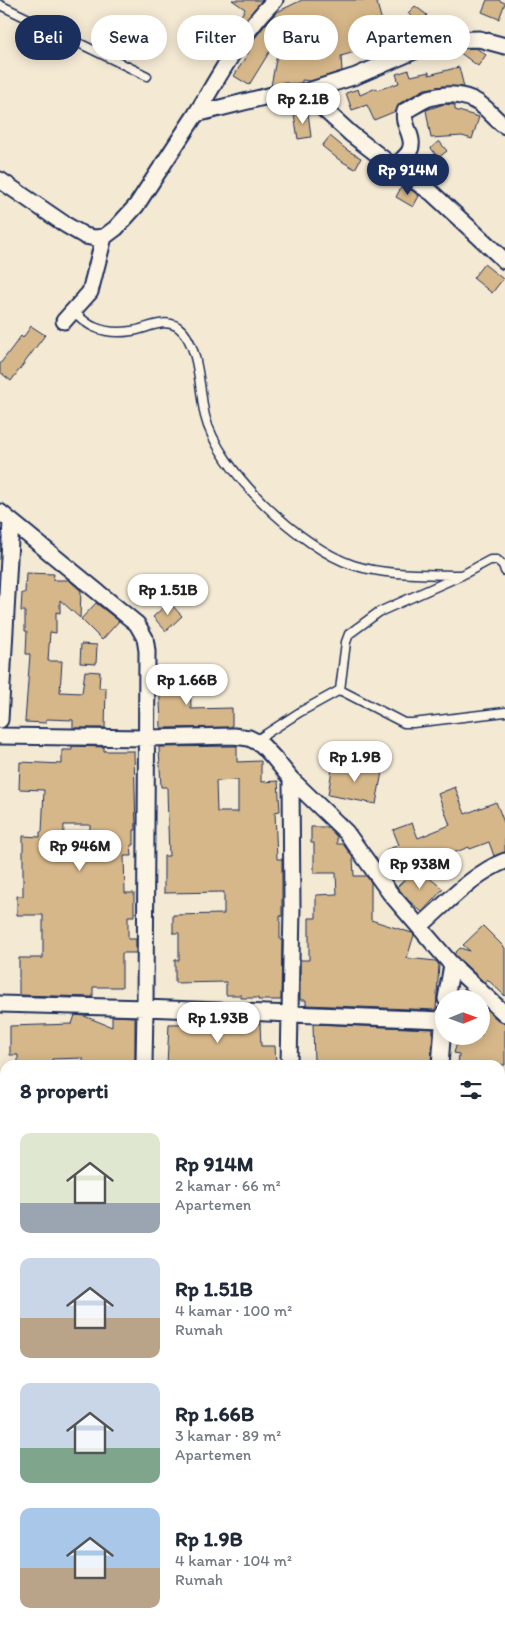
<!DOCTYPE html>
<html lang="id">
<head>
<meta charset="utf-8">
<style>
  body { margin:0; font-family:Itim,sans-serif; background:#f2f2f3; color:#1f2937; height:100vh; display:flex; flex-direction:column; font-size:19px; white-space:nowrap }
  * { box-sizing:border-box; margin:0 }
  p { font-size:16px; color:#747a83 }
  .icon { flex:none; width:28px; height:28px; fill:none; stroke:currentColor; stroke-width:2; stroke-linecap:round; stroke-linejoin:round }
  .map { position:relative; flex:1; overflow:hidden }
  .side { position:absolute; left:0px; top:1060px; width:505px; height:571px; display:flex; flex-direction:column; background:#fff; border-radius:15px 15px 0 0; box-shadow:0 2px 12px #0003 }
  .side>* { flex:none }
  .guide { position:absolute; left:15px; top:15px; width:475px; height:45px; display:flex; gap:10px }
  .needle { width:32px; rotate:89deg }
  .buttons { position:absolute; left:435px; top:990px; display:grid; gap:10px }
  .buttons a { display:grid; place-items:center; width:55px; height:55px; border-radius:50%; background:#fff; box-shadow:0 2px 12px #0003; font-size:25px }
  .price { position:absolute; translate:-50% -42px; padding:0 11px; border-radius:18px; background:#fff; color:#222; font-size:16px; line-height:32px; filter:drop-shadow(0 1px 2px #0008) }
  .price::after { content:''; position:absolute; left:50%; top:30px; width:15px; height:11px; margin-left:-8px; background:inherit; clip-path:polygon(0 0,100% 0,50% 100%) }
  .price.selected { background:#1b2f5e; color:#fff }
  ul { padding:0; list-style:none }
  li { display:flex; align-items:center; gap:15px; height:125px; padding:0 20px }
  li span { display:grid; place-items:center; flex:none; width:140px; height:100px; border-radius:10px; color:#555 }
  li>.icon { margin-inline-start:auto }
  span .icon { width:60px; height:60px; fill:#fffc; stroke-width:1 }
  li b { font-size:21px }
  h2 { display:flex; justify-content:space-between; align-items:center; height:60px; padding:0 20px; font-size:21px }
  .tag { padding:0 18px; border-radius:22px; background:#fff; box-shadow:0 2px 12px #0003; font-size:18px; line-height:45px }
  .tag.selected { background:#1b2f5e; color:#fff }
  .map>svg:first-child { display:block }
  .building { fill:#d6b789; stroke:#1b2f5e; fill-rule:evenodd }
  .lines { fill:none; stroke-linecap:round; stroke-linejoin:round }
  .service-casing { stroke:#1b2f5e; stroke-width:11 }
  .minor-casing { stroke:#1b2f5e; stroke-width:19 }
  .path { stroke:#1b2f5e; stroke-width:2.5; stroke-dasharray:1 4; stroke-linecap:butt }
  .service { stroke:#fcf5e5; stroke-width:8 }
  .minor { stroke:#fcf5e5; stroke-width:15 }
</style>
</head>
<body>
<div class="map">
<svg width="505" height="1631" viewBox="0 0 505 1631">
  <rect width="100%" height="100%" fill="#f4e9d3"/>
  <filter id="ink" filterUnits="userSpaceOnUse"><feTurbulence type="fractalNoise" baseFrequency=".02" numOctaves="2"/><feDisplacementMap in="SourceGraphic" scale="10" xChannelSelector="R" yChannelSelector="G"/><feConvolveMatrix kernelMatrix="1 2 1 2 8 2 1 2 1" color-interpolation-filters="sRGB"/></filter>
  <g filter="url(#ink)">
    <path class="building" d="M232,0h30l-30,37 -2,-1 11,-15 -2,-2 6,-10z
      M302,0h74l7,25 -16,4 5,18 -31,9 1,15 -32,10 -8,-1v3l-12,1 -7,-2 -1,2 -11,2 10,-53 -32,52 -15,-9 16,-26 -3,-2 23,-29 7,-7z
      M487,0h11l7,3 -6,16 -17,-7z
      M415,6l12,9 -9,9 -10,-11z
      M476,48l10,7 -8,11 -19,-14 2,-3z
      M459,67l5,20 -21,-1 -18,3 -25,14 -4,8 -22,9 -7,-15 -15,5 -6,-17 12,-4 2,6 16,-7 1,2 22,-7 -3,-9 13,-4 2,6 18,-4v3z
      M444,104l11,1v5l24,7 -7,22 -10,-3 -31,2 -5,-28z
      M308,112l3,25 -13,2 -4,-25z
      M330,136l17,14 14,8 -6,11 -17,-10 -16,-13z
      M439,141l8,10 -9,7 -7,-10z
      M403,184l16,12 -6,11 -17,-10z
      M484,264l19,15 -11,14 -19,-15z
      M31,326l14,9 -34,46 -11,-9v-8l21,-28 2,2z
      M26,573l28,1 -1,6h16l12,11 -1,27 -20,-18v13l-4,-1v21l-6,-1 -2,29h14l-2,31 22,1 3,-22 15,1 -1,16h7l-1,40h-32v-8l-27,-1v4l-21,-1 5,-68h-4l1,-23h-2v-20h-4l1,-18h3z
      M169,602l13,14 -16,15 -13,-14z
      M96,603l23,18 -17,19 -21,-21z
      M81,644l16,1 -1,19 -16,-1z
      M190,673l1,36 41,-1v19l-71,1 -2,-54z
      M72,746l32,1v4h30l2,79h-2v15h-3l1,11h-8l1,37h9v23h-6v23h8v14h-14v34h-29v10l-74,-2v-37h24v-43h-26v-19h6v-60l17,1v-5h2l2,-42 -25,-1 1,-27 42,2v-14h10zM64,825h26v34h-27z
      M237,746v16l24,-1v21l17,-1 2,30 -5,1 1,24 1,23h5v57h-2v24h2l-1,60h-23v-2h-17v-3h-15v-13l-51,1v-23h4v-27h-6v-18l51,-1v-22l-60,1v-37h5l-1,-30 -1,-39h-6l-2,-40zM238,780v32h-21l-1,-31z
      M333,763l49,9 -6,32 -48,-9z
      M455,787l10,27 31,-12 9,23v27l-11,4 -5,-14 -19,7 -1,-2 -50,19 16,-16 -43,17 -6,-17 13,-5 -6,-15 19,-7 6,15 32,-13 -12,-31z
      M311,827h17l9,10v7h6l10,14 1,18h12l5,6v38l41,13 2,2 -7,23 29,3 3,4 -3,45 -130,-5v-5h-6v-40h9v-42h7v-23l21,-1 -1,-21h-22v-30h-3z
      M417,868l26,21 -21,23 -14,-12 -11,-13z
      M483,926l22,22v48l-18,-17 -3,3 -30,-28 6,-6 10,3 -7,-6z
      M481,1005l18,16 6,2v42h-47l1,-11 -5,-1 5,-17h22z
      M75,1015l9,1 28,11v-11l23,1v48h-52v-7l-31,1v6h-34v-10h-8v-29l62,-2z
      M222,1020l38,3 1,23h14l1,18 -109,1 2,-41 54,-1z
      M313,1024l120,5 -2,36 -117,-1z"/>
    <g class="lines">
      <defs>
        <path id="service" d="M0,5l147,71
          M73,311c6,5 13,13 21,16 11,5 25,6 37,4 14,-1 33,-14 47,-4 22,16 21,64 27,89 13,54 96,132 148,149 34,11 74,9 109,10
          M340,690l64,33h9l92,-11
          M255,741l45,-29 40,-22 6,-48 3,-8 30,-22 83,-37 28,-15h7l6,5 2,6"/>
        <path id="minor" d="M305,92l46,42 35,27 46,32 73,68
          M196,114c24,-39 46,-82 79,-114
          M395,167c4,-5 11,-10 14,-15 8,-14 -8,-27 -4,-41 8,-4 16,-10 24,-13 19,-6 41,-4 56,10 7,6 12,13 20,18
          M0,180l66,45 19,11 10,2 9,-1 12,-9 20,-22 60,-92 80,-20 29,-2 51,-16 70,-30 20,-6 33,-1 26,7
          M64,321l26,-29 14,-55
          M0,512l137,112 8,14 2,13 -2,357 298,12
          M0,720l11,-198
          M0,736l147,2 87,-2 15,2 12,6 13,14 17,21 1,129 -3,157
          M291,779l55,53 44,61 62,72 -6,34
          M419,927c27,-23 53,-53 86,-66
          M452,965l53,49
          M0,1004l145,4 -1,57
          M440,1065l4,-51
          M500,1305h5
          M0,1570l5,3
          M500,1576l5,-1
          M51,1626l4,5"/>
      </defs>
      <use href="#service" class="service-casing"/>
      <use href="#minor" class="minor-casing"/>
      <path class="path" d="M452,1626v5"/>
      <use href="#service" class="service"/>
      <use href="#minor" class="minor"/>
    </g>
  </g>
</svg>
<div class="buttons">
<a><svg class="needle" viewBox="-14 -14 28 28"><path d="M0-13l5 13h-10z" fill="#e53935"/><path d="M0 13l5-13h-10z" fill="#747a83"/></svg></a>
</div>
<b class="price" style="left:303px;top:125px">Rp 2.1B</b>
<b class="price selected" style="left:408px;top:196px">Rp 914M</b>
<b class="price" style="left:168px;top:616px">Rp 1.51B</b>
<b class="price" style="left:187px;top:706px">Rp 1.66B</b>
<b class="price" style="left:355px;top:783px">Rp 1.9B</b>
<b class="price" style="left:80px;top:872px">Rp 946M</b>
<b class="price" style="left:420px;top:890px">Rp 938M</b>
<b class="price" style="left:218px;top:1044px">Rp 1.93B</b>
<div class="guide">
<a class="tag selected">Beli</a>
<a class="tag">Sewa</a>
<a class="tag">Filter</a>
<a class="tag">Baru</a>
<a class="tag">Apartemen</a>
</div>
<section class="side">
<h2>8 properti<svg class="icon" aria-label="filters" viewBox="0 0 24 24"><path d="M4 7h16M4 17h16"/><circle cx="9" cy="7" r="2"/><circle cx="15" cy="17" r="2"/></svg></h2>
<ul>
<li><span style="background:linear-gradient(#dfe7d0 70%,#9aa5b1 0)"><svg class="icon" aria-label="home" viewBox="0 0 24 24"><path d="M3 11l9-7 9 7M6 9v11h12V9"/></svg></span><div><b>Rp 914M</b><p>2 kamar · 66 m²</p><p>Apartemen</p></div></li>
<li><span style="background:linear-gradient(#c9d6e8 60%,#b9a48a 0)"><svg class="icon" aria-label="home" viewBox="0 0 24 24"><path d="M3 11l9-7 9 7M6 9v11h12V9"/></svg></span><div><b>Rp 1.51B</b><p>4 kamar · 100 m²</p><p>Rumah</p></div></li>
<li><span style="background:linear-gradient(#c9d6e8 65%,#7fa58c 0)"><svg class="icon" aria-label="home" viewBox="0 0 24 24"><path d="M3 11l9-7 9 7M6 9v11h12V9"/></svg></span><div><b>Rp 1.66B</b><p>3 kamar · 89 m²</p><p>Apartemen</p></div></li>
<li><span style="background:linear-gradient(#a9c7e8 60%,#b9a48a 0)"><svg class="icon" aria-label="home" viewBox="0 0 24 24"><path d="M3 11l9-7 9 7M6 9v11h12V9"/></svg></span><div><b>Rp 1.9B</b><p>4 kamar · 104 m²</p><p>Rumah</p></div></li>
</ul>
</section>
</div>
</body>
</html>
